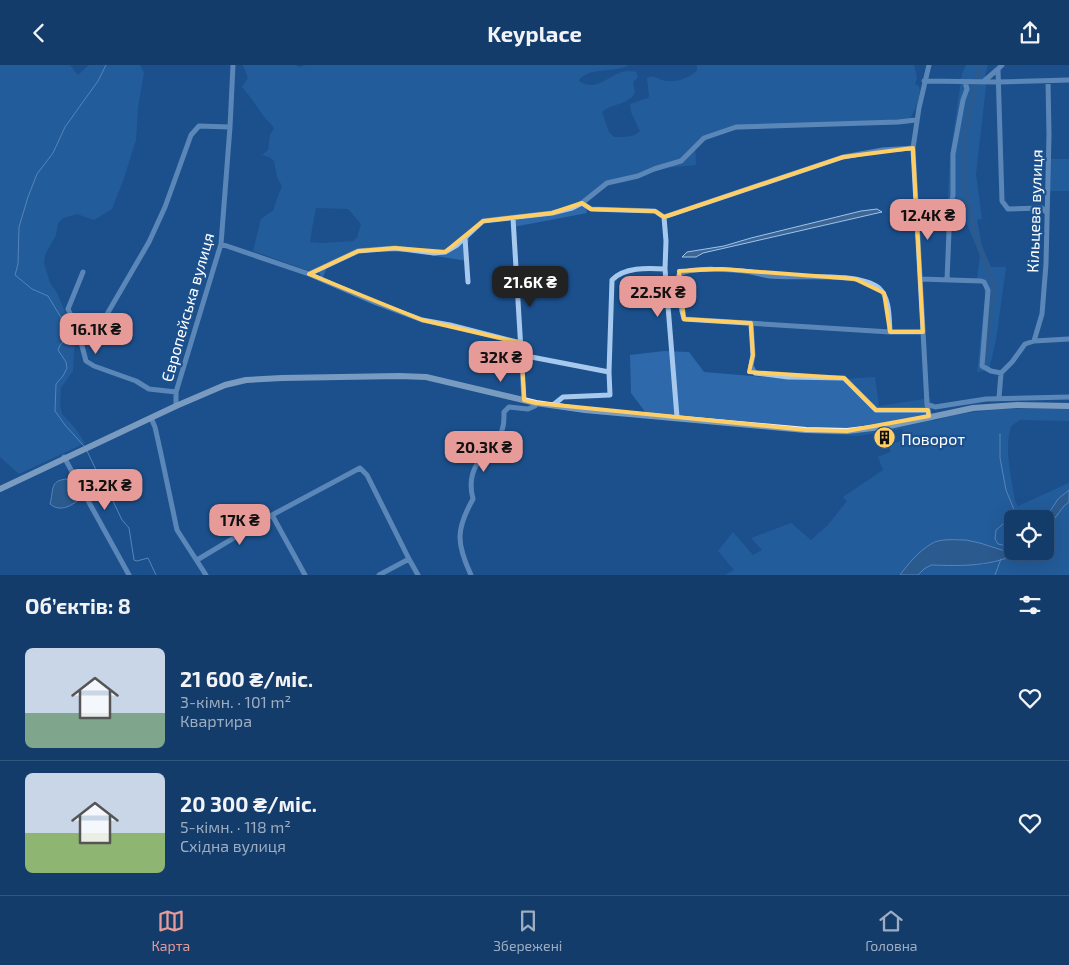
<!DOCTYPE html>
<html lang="uk">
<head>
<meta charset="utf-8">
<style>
  body { margin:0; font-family:"Exo 2",sans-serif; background:#1d4370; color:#f1f3f6; height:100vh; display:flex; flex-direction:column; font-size:19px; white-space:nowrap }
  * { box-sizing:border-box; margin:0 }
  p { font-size:16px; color:#9dadc1 }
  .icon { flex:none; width:28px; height:28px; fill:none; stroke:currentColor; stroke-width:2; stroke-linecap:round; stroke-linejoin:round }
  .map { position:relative; height:510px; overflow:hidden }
  .details { display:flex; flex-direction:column; background:#143c6a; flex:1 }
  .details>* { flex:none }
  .buttons { position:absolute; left:1004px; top:445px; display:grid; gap:10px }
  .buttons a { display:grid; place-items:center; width:50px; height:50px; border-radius:8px; background:#143c6a; box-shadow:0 5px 20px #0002,0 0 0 1px #33567e; font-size:25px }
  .price { position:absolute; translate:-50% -42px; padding:0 11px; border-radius:10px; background:#e69b98; color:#111; font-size:16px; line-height:32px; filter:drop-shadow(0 1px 2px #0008) }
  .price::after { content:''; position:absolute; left:50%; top:30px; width:15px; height:11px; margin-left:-8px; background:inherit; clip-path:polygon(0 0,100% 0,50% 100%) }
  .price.active { background:#222; color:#fff }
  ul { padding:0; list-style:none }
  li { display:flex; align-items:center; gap:15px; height:125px; padding:0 25px }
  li+li { border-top:1px solid #33567e }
  li span { display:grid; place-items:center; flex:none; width:140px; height:100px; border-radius:8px; color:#555 }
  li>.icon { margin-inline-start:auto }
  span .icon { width:60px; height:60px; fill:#fffc; stroke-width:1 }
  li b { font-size:21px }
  h2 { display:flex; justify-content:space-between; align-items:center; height:60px; padding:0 25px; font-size:21px }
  header { display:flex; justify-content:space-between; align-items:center; height:65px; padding:0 25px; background:#143c6a; font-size:22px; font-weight:700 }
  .menu { display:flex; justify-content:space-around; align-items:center; height:70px; border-top:1px solid #33567e; background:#143c6a; font-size:14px; color:#9dadc1 }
  .menu a { display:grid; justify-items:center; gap:2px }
  .menu .active { color:#e69b98 }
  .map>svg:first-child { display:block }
  .green { fill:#2e6aab; fill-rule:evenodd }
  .water { fill:#3f6692; stroke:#9bc4f0 }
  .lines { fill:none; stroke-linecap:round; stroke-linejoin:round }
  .stream { stroke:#9bc4f0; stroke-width:1 }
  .canal { stroke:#3f6692; stroke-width:4.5 }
  .minor { stroke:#a8c9ee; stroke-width:5 }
  .major { stroke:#eef5ff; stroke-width:6 }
  .marked { fill:none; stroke:#ffce64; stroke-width:4; stroke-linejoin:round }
  .labels { text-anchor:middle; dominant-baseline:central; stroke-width:4.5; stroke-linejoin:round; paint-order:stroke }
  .street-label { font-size:16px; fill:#fff; stroke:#1b508d }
  .poi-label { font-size:16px; fill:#fff; stroke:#1b508d; text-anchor:start }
</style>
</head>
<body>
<header><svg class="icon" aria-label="back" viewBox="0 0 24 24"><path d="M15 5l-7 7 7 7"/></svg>Keyplace<svg class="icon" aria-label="share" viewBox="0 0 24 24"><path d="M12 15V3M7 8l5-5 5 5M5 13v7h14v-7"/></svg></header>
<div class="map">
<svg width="1069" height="510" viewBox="0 0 1069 510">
  <rect width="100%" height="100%" fill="#1b508d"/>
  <path class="green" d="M0,0h70l8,10 11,-10h51l4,8 -6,34 -2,33 -12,38 -12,31 -18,11 -17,-6 -14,4 -5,5 -2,12 -11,20 -1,8 6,20 7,10 20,47 -3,11 -1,20 -12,17 -1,17 2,9 13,14 10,15 -66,31 -19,-17z
    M243,0h53l3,2 7,-2h323c-14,8 -41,2 -50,15l1,2c22,12 34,-17 56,-10l2,5 -5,5 2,11c-9,13 -23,10 -33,19l7,20 5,5c10,0 19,1 26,-6l-9,-19 -1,-8 18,-6 1,-2 -2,-18c8,-4 12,3 20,3 10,1 24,-3 30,-11v-5h217l3,13 -2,6 4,2c3,12 -6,28 -12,38l-119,2 -62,5 -31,14 1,20 -33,3 -24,10 -32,6 -22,16 2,13 -74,14 -1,-7c-37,3 -44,-1 -45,41l-55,-9h-59l-25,13 -6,14 -5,-11 -8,3 -56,-20 8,-32 13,-9v-3l8,-21 -5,-9 -3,-16 -5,-4 -7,-2 6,-5 2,-15 4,-7c-3,-5 -8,-8 -11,-13 -7,-10 -13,-19 -21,-28l6,-9zM316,143l32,1 13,15 -4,14 -4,3 -31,2 -12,-1 2,-14z
    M966,0h22l-3,11 1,10 -10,88 6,45 -5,1 5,26 9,21h15l-10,73 -7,30 -12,2 8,-75 -1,-13 -7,-5 3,-23 -18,-44 -15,1 3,-57 12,-82z
    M1050,94h19v32h-20z
    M664,286l25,1 15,20 84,7 43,1 44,-3 4,29 51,-8 3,23c43,-14 91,-13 136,-12v12l-49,-1 -9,6c-7,24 0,50 4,75l3,5 51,-23v7l-11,9 -13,20h-33v26l-7,6 -25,-8 -70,19 -10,13h-175l9,-5 -16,-19 15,-19 20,23 9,-5 -11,-12 40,-15 20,17 17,-15 19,-24 -4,-4 40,-27 -5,-13 12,-5 -1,-7 14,-5v-11l-45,7 -34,-2 -46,-3 -129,-14 -18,-24 -1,-38z
    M1069,437v73h-151l6,-6 7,-4h52l31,-9 8,-5h23v-20l19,-25z"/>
  <path class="water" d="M877,144l5,3 -179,41 -7,4h-14l5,-5 37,-6 27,-8 110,-27z
    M68,414c8,4 9,12 11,20 -8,8 -20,13 -29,5 4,-14 -1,-24 18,-25z
    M1069,425v12l-5,4 -19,25v-12l13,-20z
    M966,475l14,3 25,8 7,-6v6h10c-28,16 -60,15 -91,14l-7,4 -6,6h-18c8,-11 19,-24 31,-31 9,-6 25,-4 35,-4z"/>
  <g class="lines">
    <path class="stream" d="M1000,369v24l6,32 9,22 -4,5 -15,13 -1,9 3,5 14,3
      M84,381l-19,-21 -10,-14 1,-27 7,-8 4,-8 -1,-6 -8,-12 2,-5 7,-8 1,-5 -3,-8 -17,-28 -16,-7 -17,-14 3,-11 1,-37 9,-30 9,-23 16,-21 12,-26 33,-46 8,-16
      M87,386l12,25 2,9 12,16 9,19 7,8 5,32 3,1 11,-3 8,17
      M995,510l6,-16"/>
    <path class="canal" d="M980,0l-15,67 -1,51 12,55 18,47 -9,77"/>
    <path class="minor" d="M929,0l-10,43 -6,40 14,256 2,12
      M1002,0l-4,4 4,132 6,8 34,-1 5,5
      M924,16l74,1 71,-2
      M983,17l15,-13
      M582,138l9,6 64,2 9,6 179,-60 40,-7 30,-2
      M916,144l34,-2
      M664,152l2,24 -1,28 12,148
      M513,153l11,182
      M465,173l3,44
      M221,179l88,30 49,-23 37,-3 39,5 11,-1 12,-7 26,-24 69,-8 20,-5 10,-5 25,-20 31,-7 16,-7 27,-8 23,-23 32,-11 162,-5 18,-2
      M83,207l-15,37 10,22 8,30 8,5 42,15 13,8 27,3
      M309,209l65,28 48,18 28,5 71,18
      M920,214l61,2 3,1 4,8 -6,76 9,5 10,2
      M947,215l3,-73 3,-12v-41l10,-54 4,-11 -2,-7
      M75,257l3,-4 21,6 4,-3 46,-79 16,-35 26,-72 8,-9 31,1
      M751,258l2,32 -2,11 4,7 33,4 56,1 32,32h52
      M890,267c-1,-14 0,-34 -11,-44 -22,-17 -81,-9 -109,-12 -7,-1 -13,-3 -19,-4 -14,-2 -62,-6 -72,3l3,36 2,8 206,13h33
      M1034,276l8,-27 4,-50 3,-129 -1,-54
      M521,290l88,17
      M1001,308l11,-11 13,-18 9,-3 35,-2
      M999,333l2,-25
      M927,339l8,3 51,-8 83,-2
      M553,340l10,-8 47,-2 -1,-23 3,-92c12,-13 35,-12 53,-11
      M176,341v-14l45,-148 9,-117 3,-62
      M151,353l4,9 6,27 16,76 29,45
      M64,392l65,118
      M272,450l33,60
      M409,494l9,16
      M197,495l75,-45 88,-47 7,7 42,84 -30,16
      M471,510c-15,-32 -15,-46 2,-76 -5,-19 0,-32 12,-47 4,-4 10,-9 13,-14 6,-8 6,-17 6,-26l5,-5 19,2 7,-3 1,-3"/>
    <path class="major" d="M0,424l176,-83 49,-21 21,-5 36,-2 117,-2 27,1 110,26 49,7 221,20 41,1 42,-5 84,-18 44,-3 52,1"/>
  </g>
  <path d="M0 0H1069V510H0ZM913,83l10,184h-33l-6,-39 -29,-14 -134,-10 -42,2 5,48 67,4 2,32 -4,17 95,6 32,32h52l1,6 -82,15 -41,-1 -270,-27 -12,-3 -3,-57 -99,-23 -113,-46 49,-23 37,-3 50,4 38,-31 69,-8 30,-10 9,6 64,2 9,6 179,-60z" fill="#1b508d" fill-opacity=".55" fill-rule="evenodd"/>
  <path class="marked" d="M913,83l10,184h-33l-6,-39 -29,-14 -134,-10 -42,2 5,48 67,4 2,32 -4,17 95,6 32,32h52l1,6 -82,15 -41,-1 -270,-27 -12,-3 -3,-57 -99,-23 -113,-46 49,-23 37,-3 50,4 38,-31 69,-8 30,-10 9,6 64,2 9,6 179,-60z"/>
  <defs>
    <symbol id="building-disc" viewBox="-11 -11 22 22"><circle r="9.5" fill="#ffce64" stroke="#1b508d"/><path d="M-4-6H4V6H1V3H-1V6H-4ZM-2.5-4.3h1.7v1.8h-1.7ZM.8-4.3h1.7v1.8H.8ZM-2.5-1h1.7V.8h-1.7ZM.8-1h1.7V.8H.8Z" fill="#111"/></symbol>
  </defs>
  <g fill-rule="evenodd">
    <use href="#building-disc" x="872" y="360" width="25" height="25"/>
  </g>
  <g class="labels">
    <g class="street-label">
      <text transform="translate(1034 146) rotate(-88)">Кільцева вулиця</text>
      <text transform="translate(187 242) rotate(-74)">Європейська вулиця</text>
    </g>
    <g class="poi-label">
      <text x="901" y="373">Поворот</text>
    </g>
  </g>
</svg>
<div class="buttons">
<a><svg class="icon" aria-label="locate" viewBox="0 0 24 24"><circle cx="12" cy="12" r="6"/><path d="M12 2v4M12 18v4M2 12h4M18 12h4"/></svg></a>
</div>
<b class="price" style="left:928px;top:176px">12.4K ₴</b>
<b class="price active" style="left:530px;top:243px">21.6K ₴</b>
<b class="price" style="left:658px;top:253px">22.5K ₴</b>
<b class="price" style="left:96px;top:290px">16.1K ₴</b>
<b class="price" style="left:501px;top:318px">32K ₴</b>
<b class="price" style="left:484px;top:408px">20.3K ₴</b>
<b class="price" style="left:105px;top:446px">13.2K ₴</b>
<b class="price" style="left:240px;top:481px">17K ₴</b>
</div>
<section class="details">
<h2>Об’єктів: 8<svg class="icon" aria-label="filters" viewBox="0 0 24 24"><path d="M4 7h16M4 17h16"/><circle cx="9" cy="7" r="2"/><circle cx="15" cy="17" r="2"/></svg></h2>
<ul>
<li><span style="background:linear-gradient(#c9d6e8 65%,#7fa58c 0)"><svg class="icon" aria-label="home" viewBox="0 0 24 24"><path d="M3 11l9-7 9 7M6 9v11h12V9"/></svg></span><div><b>21 600 ₴/міс.</b><p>3-кімн. · 101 m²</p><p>Квартира</p></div><svg class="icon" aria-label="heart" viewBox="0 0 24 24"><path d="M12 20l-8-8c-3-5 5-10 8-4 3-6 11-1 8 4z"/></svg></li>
<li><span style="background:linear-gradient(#c9d6e8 60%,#8fb573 0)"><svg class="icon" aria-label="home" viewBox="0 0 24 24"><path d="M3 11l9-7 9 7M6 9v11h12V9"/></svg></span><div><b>20 300 ₴/міс.</b><p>5-кімн. · 118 m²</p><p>Східна вулиця</p></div><svg class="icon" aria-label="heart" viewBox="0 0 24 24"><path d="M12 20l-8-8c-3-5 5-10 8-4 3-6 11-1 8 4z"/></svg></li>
</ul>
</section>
<nav class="menu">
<a class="active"><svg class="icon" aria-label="map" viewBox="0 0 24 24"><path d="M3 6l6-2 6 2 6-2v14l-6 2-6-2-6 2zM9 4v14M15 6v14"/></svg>Карта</a>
<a><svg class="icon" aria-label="saved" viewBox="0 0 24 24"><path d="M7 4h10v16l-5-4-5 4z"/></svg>Збережені</a>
<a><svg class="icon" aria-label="home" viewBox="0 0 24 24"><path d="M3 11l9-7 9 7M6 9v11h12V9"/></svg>Головна</a>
</nav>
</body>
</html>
